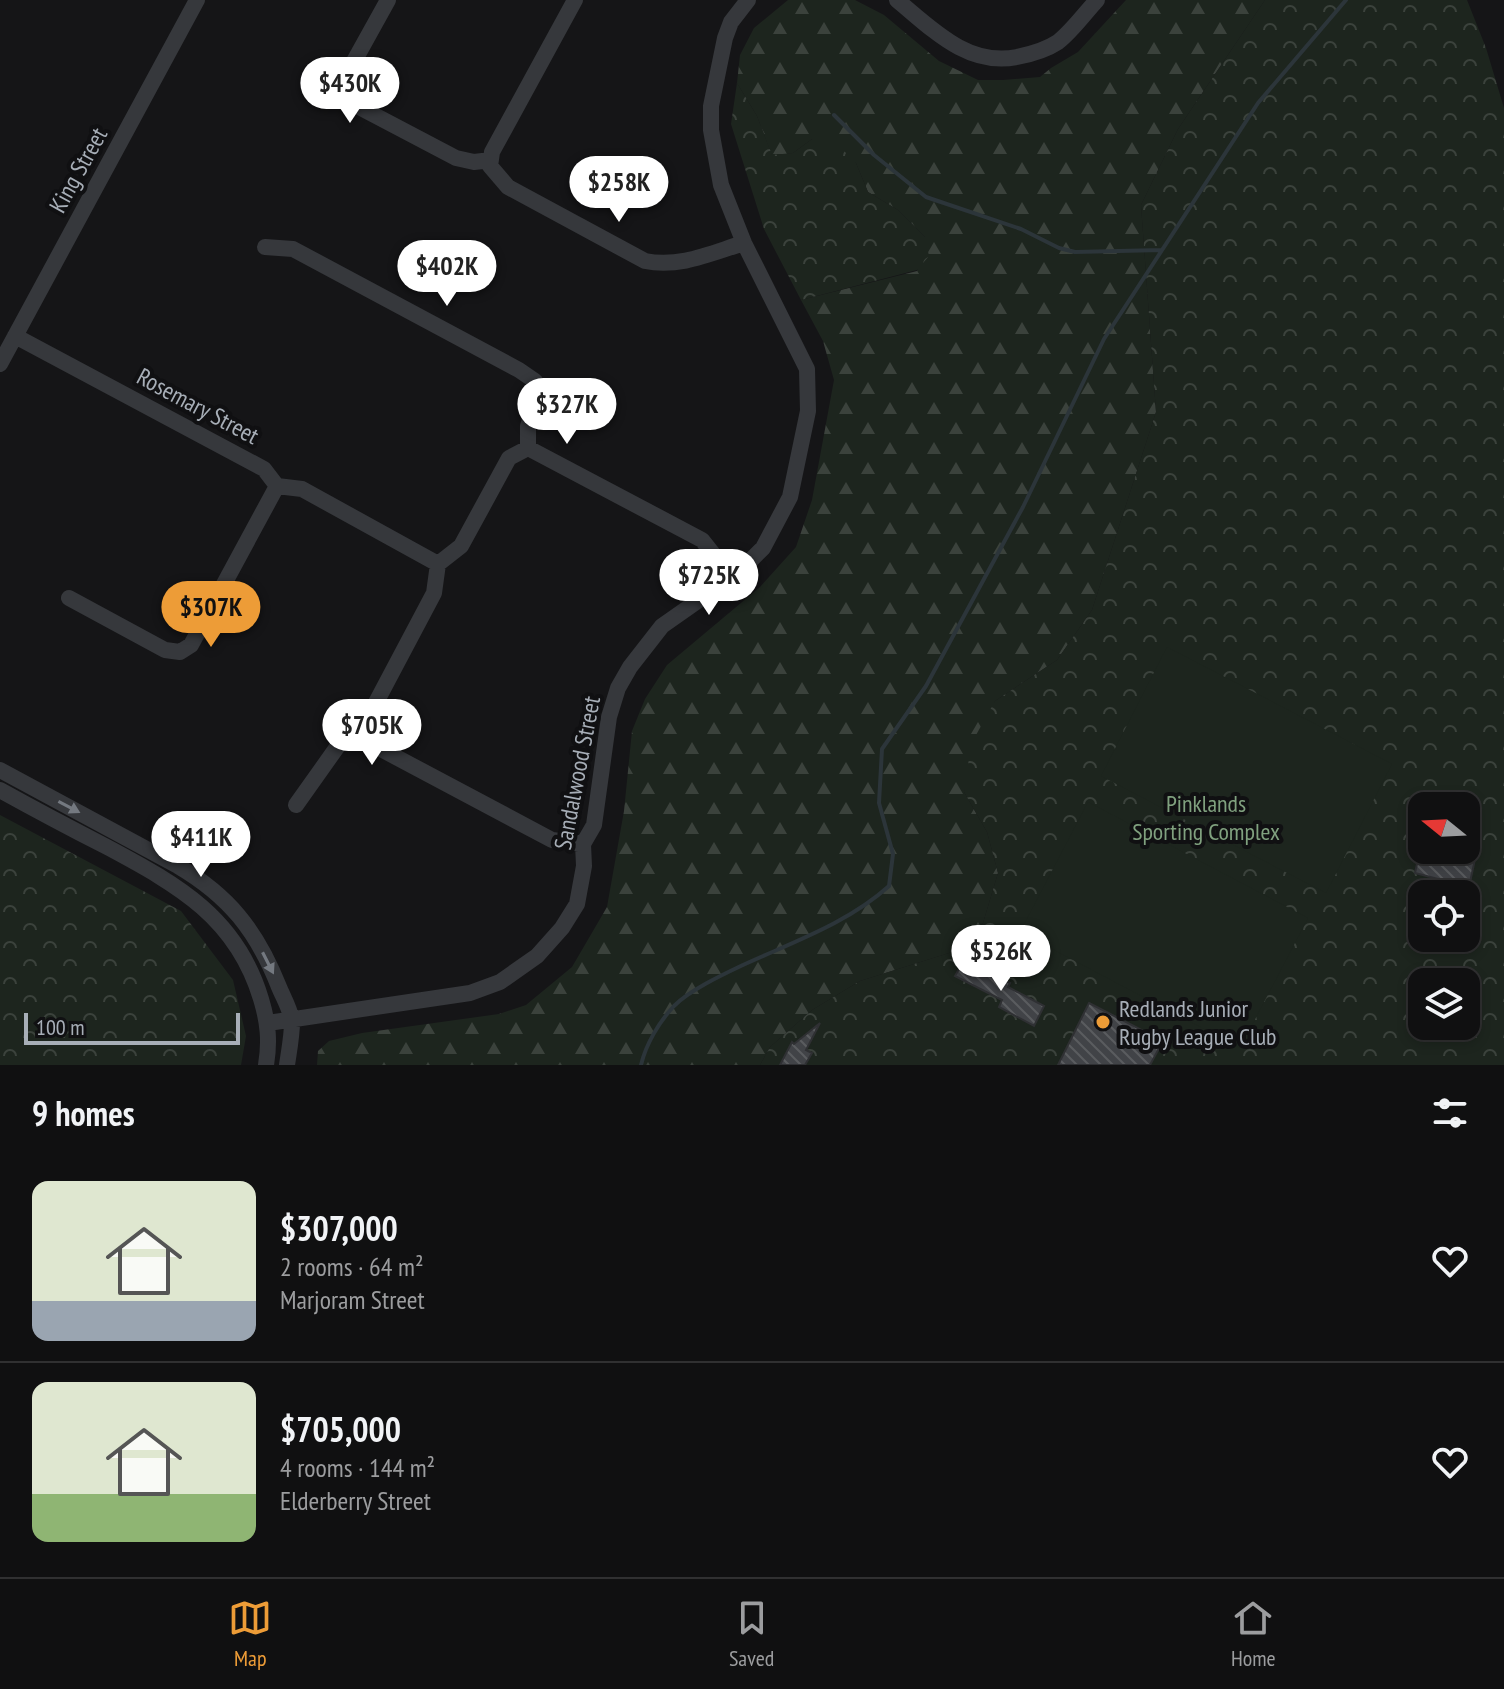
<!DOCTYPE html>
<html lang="en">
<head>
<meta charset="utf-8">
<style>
  body { margin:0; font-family:"PT Sans Narrow",sans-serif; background:#1e1e1f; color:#f1f3f6; height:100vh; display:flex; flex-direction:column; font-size:30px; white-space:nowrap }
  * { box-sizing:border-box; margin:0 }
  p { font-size:26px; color:#9c9d9f }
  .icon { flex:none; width:44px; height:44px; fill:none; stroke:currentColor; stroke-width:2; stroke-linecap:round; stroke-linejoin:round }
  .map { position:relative; height:1065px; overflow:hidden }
  .side { display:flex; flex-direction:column; background:#101011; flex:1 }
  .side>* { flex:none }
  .needle { width:52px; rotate:288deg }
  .tools { position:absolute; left:1408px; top:792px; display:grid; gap:16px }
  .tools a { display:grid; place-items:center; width:72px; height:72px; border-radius:16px; background:#101011; box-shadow:0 4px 12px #0003,0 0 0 2px #303031; font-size:40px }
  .scale { position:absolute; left:24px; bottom:20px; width:216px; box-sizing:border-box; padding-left:8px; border:4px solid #a7aeb7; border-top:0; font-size:22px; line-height:28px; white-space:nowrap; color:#a7aeb7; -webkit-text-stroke:6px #101012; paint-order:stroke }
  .price { position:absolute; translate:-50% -68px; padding:0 18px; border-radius:28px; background:#fff; color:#222; font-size:26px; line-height:52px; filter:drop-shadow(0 2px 4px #0008) }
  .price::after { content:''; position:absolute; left:50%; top:48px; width:24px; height:18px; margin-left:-12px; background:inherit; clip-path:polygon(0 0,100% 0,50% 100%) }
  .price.on { background:#ed9c37; color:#111 }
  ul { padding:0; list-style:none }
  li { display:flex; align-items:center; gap:24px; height:200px; padding:0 32px }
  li+li { border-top:2px solid #303031 }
  li span { display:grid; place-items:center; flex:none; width:224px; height:160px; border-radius:16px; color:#555 }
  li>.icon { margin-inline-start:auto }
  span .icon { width:96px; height:96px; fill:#fffc; stroke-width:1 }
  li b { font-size:34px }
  h2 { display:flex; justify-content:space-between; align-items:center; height:96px; padding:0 32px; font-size:34px }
  .tabs { display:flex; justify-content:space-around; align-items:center; height:112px; border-top:2px solid #303031; background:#101011; font-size:22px; color:#9c9d9f }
  .tabs a { display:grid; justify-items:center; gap:4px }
  .tabs .on { color:#ed9c37 }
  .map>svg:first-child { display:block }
  .forest { fill:url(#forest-firs) }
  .park { fill:url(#park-crowns); fill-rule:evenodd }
  .pitch { fill:#1d251e }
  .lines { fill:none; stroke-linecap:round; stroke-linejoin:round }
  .stream { stroke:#2c353a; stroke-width:4 }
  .building { fill:url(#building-back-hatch); stroke:#2f3033; stroke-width:2 }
  .minor { stroke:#36383c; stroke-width:16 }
  .oneway { fill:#747980 }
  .poi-dot { fill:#ed9c37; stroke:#101012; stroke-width:3 }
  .labels { text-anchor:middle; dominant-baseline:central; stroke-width:8; stroke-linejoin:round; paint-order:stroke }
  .street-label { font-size:24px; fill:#a7aeb7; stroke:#101012 }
  .park-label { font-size:24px; fill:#80a17f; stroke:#101012 }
  .poi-label { font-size:24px; fill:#a7aeb7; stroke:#101012; text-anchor:start }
</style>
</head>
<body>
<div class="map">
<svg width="1504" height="1065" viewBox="0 0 1504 1065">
  <defs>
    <pattern id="forest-firs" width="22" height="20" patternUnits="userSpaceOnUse" patternTransform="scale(2)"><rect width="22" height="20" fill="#1d251e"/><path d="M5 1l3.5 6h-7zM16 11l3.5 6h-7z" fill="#3b423c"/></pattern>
    <pattern id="park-crowns" width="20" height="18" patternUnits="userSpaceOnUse" patternTransform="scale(2)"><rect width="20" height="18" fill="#1d251e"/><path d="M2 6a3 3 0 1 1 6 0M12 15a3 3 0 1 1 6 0" fill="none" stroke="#3b423c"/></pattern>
    <pattern id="building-back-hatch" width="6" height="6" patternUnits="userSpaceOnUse" patternTransform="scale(2)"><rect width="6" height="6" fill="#414347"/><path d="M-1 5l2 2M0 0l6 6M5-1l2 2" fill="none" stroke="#5a5c5f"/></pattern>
  </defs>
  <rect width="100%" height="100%" fill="#151517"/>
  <path class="forest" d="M788,0h67l29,15 55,46 39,19h25l37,-3 11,-9 27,-16 48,-52h139l-87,129 -37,76 15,207 -64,198 -35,50 -62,41 -31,91 23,40 11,41 -15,50 -34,30 -89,28 -48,29 -42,37 -10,18h-443l1,-14 11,-10 33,-8 137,-19 27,-9 46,-38 35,-60 17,-96 8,-80 13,-32 22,-34 93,-78 36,-40 16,-47 22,-120 -11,-39 -22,-41 116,-29 8,-34 -27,-27 -30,-18 -12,-29 -44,-24 -19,14 -21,3 -15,-40 -20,-33 3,-28 14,-27z"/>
  <path class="park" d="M1265,0h202l19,48 18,60v957h-744l10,-18 42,-37 48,-29 89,-28 34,-30 15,-50 -11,-41 -23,-40 7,-48 24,-43 62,-41 35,-50 64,-198 -15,-207 37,-76zM1422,806h44v44h-44zM1422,894h44v44h-44zM1422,982h44v44h-44z
    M737,83l20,33 15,39 21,-2 19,-14 22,2 22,22 12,29 30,18 27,27 4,19 -12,14 -116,30 -37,-71 -33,-105z
    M0,815l181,96 52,69 13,56 -5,29h-241z"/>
  <path class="pitch" d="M1167,647l225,117 -66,129 -225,-117z
    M1088,802l220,116 -68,130 -220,-116z"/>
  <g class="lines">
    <path class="stream" d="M834,115l40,40 52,42 95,32 38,19 16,4 87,-2
      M641,1065c5,-21 18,-43 33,-59 16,-16 48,-31 69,-41 50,-23 105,-42 146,-79l4,-32 -14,-51 3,-54 44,-63 97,-179 81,-168 154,-236 88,-103"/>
  </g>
  <path class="building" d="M1420,850h57l-8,37 -54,-14z
    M964,960l46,23 -2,4 36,19 -10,20 -35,-19 3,-7 -47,-24z
    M1089,1003l74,38 -13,24h-92z
    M820,1023l-14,27 6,3 -7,12h-25l12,-23 2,2z"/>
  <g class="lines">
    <path class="minor" d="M388,0l-41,74 -4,15 4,9 12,9 97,51 18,4 17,-2
      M575,0l-83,152 -2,14 18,21 137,74c35,7 66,-8 99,-18
      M897,0c35,29 71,67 120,57 15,-3 29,-7 41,-15 14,-11 27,-29 39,-42
      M265,247l28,2 226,121 16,11 3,15 -10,30v22
      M15,336l249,133 13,17 25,3 136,75
      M0,364l197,-364
      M438,564l-4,29 -63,119 -4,22 12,14 173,92 31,4
      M438,564l23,-18 48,-88 19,-10 174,92 23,29
      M69,598l96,52 15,2 11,-7 86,-159
      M0,770l178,96c51,30 79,65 101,121 4,10 12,23 13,35 0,14 -3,29 -5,43
      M0,790c36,20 72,39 109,58 69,37 128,70 152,151 7,23 9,42 5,66
      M296,805l44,-62 27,-9
      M268,1023l202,-30 30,-11 37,-26 25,-28 15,-24 7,-38 -1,-22 11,-19 15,-108 9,-29 12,-21 32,-41 47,-33 16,-24 26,-9 12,-12 27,-51 18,-86 -1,-42 -63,-126 -23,-58 -10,-55v-24l14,-68 6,-16 17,-22"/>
  </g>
  <defs><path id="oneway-solid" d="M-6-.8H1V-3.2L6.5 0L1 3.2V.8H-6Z" transform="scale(2)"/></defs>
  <g class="oneway">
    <use href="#oneway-solid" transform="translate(69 807) rotate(28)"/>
    <use href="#oneway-solid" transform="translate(268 963) rotate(63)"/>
  </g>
  <circle class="poi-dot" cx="1103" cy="1022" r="8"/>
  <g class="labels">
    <g class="street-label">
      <text transform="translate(78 170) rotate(-61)">King Street</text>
      <text transform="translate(198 406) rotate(28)">Rosemary Street</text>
      <text transform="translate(577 773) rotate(-79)">Sandalwood Street</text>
    </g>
    <g class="park-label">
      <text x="1206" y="803">Pinklands<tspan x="1206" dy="28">Sporting Complex</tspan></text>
    </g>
    <g class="poi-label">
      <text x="1119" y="1008">Redlands Junior<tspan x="1119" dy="28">Rugby League Club</tspan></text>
    </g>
  </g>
</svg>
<div class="tools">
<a><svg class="needle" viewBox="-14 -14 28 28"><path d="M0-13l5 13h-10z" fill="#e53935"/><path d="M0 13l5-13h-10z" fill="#9c9d9f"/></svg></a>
<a><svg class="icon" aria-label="locate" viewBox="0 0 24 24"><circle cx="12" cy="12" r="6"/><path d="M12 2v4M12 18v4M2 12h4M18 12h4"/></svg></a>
<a><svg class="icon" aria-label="layers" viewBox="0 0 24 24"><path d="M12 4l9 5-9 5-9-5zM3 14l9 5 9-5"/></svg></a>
</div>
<div class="scale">100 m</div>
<b class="price" style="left:350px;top:125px">$430K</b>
<b class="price" style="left:619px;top:224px">$258K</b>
<b class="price" style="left:447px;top:308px">$402K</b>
<b class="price" style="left:567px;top:446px">$327K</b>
<b class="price" style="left:709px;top:617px">$725K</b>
<b class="price on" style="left:211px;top:649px">$307K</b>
<b class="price" style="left:372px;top:767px">$705K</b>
<b class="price" style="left:201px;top:879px">$411K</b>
<b class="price" style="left:1001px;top:993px">$526K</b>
</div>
<section class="side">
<h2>9 homes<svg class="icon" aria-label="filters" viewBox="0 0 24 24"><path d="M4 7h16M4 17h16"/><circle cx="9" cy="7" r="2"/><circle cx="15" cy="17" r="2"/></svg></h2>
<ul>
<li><span style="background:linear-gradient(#dfe7d0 75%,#9aa5b1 0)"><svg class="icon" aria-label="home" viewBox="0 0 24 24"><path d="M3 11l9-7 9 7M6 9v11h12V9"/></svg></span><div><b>$307,000</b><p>2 rooms · 64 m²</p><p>Marjoram Street</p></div><svg class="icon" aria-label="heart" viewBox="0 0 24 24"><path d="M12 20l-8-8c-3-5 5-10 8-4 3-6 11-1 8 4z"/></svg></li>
<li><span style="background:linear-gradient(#dfe7d0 70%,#8fb573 0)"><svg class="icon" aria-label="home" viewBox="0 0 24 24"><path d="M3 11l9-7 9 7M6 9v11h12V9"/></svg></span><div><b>$705,000</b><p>4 rooms · 144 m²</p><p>Elderberry Street</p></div><svg class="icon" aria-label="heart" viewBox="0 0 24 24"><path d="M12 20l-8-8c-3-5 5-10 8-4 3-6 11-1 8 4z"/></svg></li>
</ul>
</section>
<nav class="tabs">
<a class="on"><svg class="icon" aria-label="map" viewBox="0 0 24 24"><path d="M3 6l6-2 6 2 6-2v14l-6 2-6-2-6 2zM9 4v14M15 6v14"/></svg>Map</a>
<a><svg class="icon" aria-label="saved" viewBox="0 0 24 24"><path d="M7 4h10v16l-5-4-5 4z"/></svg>Saved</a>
<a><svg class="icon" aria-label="home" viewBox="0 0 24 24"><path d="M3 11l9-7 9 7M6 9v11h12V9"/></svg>Home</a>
</nav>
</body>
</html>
